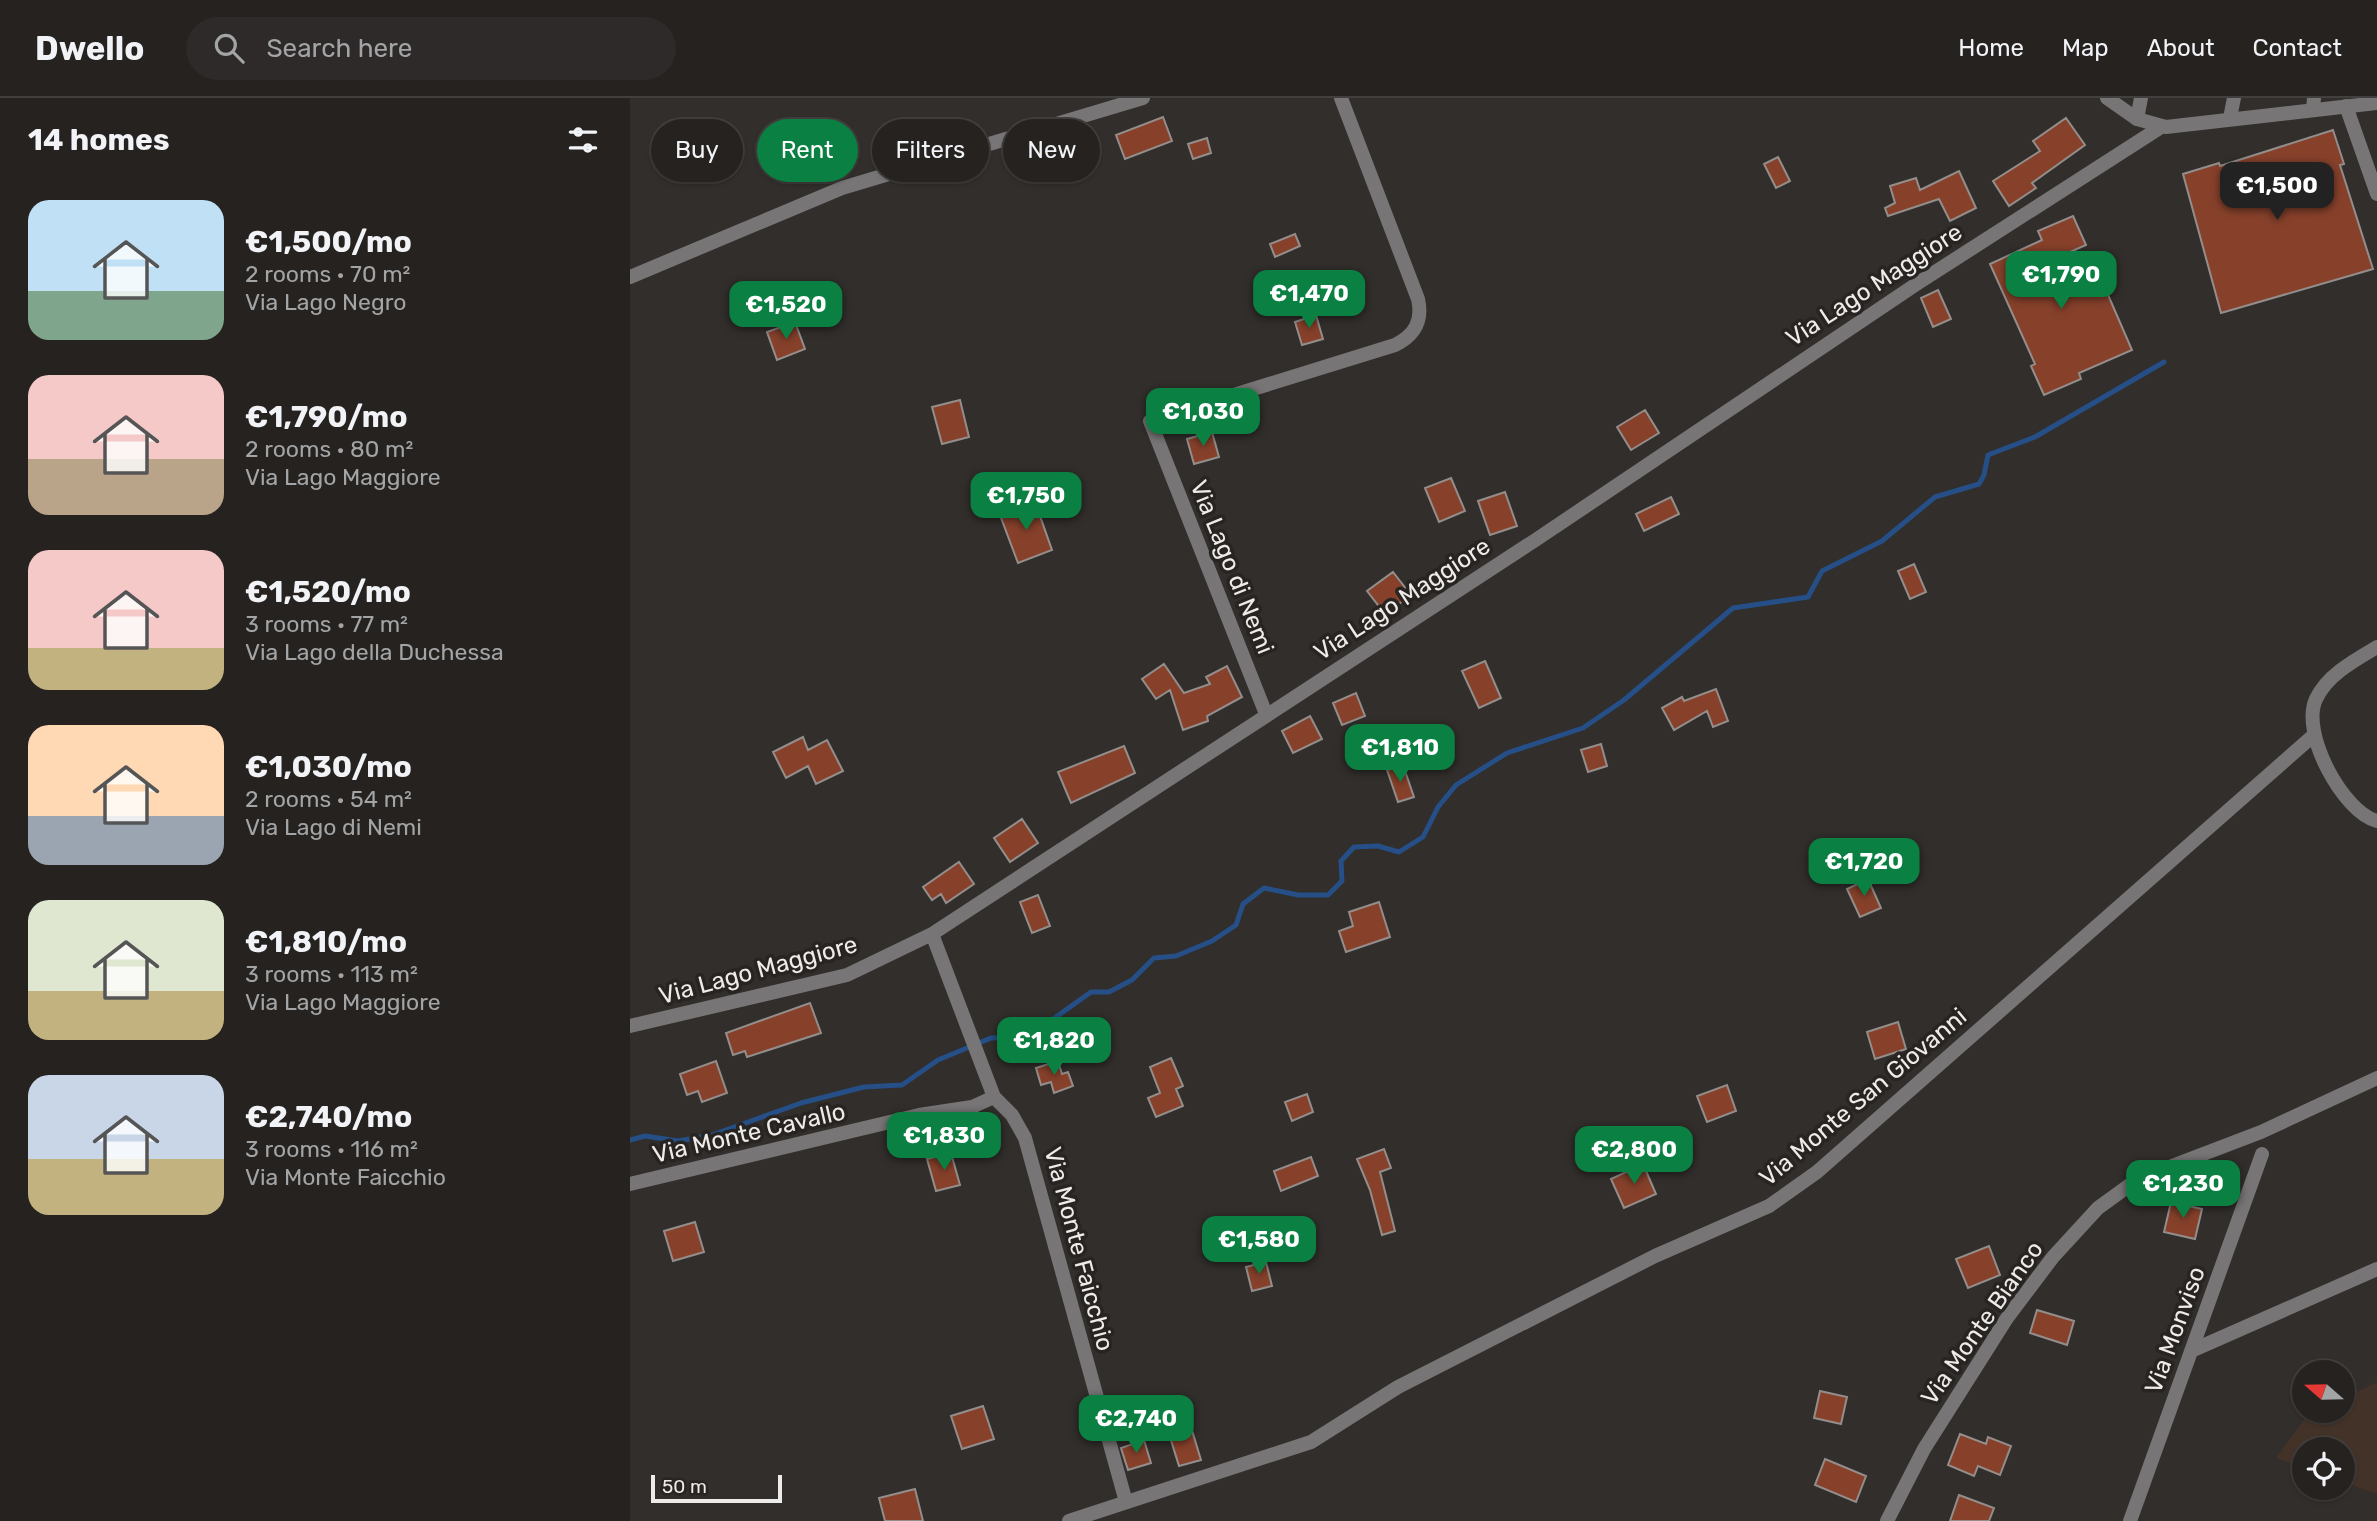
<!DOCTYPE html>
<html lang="en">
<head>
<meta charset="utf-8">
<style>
  body { margin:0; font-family:Rubik,sans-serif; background:#2d2a29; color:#f1f3f6; height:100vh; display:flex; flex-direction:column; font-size:26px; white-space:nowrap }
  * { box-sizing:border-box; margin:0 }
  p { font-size:23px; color:#a3a4a5 }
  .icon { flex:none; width:38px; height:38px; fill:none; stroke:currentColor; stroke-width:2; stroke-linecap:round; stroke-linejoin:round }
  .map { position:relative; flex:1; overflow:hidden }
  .drawer { display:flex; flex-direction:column; background:#252220; width:630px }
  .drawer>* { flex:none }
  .guide { position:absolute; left:21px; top:21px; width:665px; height:63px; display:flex; gap:14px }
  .needle { width:46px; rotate:290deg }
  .tools { position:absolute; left:1662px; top:1262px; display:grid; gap:14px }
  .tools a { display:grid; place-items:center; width:63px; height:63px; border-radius:50%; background:#252220; box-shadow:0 2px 5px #0004,0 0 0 2px #423f3e; font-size:35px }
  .scale { position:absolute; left:21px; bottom:18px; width:131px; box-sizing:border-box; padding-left:7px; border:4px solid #eeecea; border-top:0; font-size:19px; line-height:24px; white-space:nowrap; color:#eeecea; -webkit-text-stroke:5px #272422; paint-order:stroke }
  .price { position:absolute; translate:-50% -60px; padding:0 16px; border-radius:14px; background:#0b8043; color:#fff; font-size:23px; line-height:46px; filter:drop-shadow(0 2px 4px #0008) }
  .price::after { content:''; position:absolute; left:50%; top:42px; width:21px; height:16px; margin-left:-10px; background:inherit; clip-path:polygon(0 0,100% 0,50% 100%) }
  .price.active { background:#222; color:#fff }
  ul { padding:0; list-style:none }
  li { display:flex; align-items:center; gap:21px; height:175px; padding:0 28px }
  li span { display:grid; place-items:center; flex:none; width:196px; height:140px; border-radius:21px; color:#555 }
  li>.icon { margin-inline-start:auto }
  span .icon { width:84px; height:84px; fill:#fffc; stroke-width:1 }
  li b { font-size:30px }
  h2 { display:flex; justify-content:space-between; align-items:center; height:84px; padding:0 28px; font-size:30px }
  .chip { padding:0 24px; border-radius:32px; background:#252220; box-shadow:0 2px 5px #0004,0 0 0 2px #423f3e; font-size:24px; line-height:63px }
  .chip.active { background:#0b8043; color:#fff }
  header { display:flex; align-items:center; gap:42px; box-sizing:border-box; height:98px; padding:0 35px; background:#252220; border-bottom:2px solid #423f3e }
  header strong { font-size:33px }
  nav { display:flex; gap:38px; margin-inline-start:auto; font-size:24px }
  .search { width:490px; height:63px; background:#2d2a29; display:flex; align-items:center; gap:18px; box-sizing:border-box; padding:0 24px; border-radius:38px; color:#a3a4a5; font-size:26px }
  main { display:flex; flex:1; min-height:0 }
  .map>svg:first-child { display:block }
  .commercial { fill:#433228 }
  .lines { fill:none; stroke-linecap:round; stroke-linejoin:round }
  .stream { stroke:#254f86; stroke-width:5 }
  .building { fill:#87412b; stroke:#938e8c; stroke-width:2 }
  .minor { stroke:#777575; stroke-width:14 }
  .tertiary { stroke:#777575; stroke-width:14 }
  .labels { text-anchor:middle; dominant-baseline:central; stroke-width:7; stroke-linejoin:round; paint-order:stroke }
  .street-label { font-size:24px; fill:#eeecea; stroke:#272422 }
</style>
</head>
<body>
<header>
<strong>Dwello</strong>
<div class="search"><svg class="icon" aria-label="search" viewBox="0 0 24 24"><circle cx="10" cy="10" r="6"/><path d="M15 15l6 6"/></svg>Search here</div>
<nav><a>Home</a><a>Map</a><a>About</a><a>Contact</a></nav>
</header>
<main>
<section class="drawer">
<h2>14 homes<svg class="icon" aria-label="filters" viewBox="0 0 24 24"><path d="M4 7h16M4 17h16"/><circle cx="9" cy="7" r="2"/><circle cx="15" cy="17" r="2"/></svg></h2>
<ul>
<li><span style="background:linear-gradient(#bfe0f5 65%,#7fa58c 0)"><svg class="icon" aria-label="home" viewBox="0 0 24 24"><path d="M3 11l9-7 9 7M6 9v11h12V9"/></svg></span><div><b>€1,500/mo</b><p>2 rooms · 70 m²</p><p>Via Lago Negro</p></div></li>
<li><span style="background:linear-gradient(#f6c9c9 60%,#b9a48a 0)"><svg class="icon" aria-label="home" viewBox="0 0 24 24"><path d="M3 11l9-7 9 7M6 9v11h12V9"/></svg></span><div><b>€1,790/mo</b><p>2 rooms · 80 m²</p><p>Via Lago Maggiore</p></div></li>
<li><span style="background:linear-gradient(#f6c9c9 70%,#c2b280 0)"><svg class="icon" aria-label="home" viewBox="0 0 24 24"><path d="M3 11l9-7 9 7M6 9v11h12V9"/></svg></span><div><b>€1,520/mo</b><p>3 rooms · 77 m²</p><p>Via Lago della Duchessa</p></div></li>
<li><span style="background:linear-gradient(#ffd9b3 65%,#9aa5b1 0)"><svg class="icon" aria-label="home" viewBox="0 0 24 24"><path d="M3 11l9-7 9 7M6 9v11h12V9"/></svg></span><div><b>€1,030/mo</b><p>2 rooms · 54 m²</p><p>Via Lago di Nemi</p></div></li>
<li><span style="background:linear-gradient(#dfe7d0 65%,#c2b280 0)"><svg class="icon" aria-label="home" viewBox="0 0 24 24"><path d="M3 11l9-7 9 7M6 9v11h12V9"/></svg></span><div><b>€1,810/mo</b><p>3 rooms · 113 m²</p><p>Via Lago Maggiore</p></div></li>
<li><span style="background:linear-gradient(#c9d6e8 60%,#c2b280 0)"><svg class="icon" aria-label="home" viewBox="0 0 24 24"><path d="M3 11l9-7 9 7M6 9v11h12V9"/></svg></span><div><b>€2,740/mo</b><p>3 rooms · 116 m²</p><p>Via Monte Faicchio</p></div></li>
</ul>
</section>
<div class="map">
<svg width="1747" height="1423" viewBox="0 0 1747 1423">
  <rect width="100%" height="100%" fill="#312e2b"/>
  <path class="commercial" d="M1747,1284v112l-34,-12v-33h-38v19l-29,-10 29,-40 16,-7 22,-1v-11z"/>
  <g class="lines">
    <path class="stream" d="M0,1042l15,-4 33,5 34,-6 89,-32 63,-16 38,-2 36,-25 53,-22 37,-1 63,-45h18l23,-12 22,-22 22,-2 36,-15 24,-16 7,-21 21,-16 34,7h30l14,-14 -1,-20 13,-14 24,-1 21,6 24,-15 15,-30 18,-22 51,-32 76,-25 41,-28 109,-92 75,-11 14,-26 60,-30 53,-44 44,-13 5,-9 4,-20 47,-18 129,-75"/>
  </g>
  <path class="building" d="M533,19l9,24 -47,18 -9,-24z
    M1436,20l19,27 -53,38 4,5 -27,18 -16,-25 47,-30 -7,-10z
    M1703,32l11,34 -4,1 33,104 -152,44 -38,-139 36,-11 1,3z
    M577,40l4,15 -18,6 -5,-15z
    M1148,59l12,24 -14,7 -12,-24z
    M1329,73l17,37 -26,13 -11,-22 -51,17 -3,-8 10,-5 -5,-17 26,-8 4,12z
    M1443,118l13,29 -57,25 11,24 56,-27 36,83 -53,23 2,6 -37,16 -13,-29 4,-2 -45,-100 52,-24 -4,-9z
    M665,136l5,12 -25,11 -5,-13z
    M1308,192l13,29 -18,8 -12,-29z
    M686,217l7,24 -21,6 -7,-23z
    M165,224l10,27 -28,11 -10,-28z
    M330,302l9,37 -27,7 -10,-37z
    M1015,312l14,23 -28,17 -14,-23z
    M582,334l7,25 -25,7 -7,-25z
    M821,380l14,33 -26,11 -14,-34z
    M875,394l12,34 -27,9 -12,-34z
    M1041,399l8,17 -35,17 -8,-17z
    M405,404l17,48 -34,13 -18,-48z
    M1284,466l12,28 -16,7 -12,-28z
    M763,474l18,23 -26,19 -18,-23z
    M855,563l16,37 -22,10 -17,-37z
    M534,566l20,29 26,-9 -4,-7 21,-11 15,31 -35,19 1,5 -25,9 -13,-40 -14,9 -14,-20z
    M1086,591l12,32 -15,6 -6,-16 -33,19 -12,-22 20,-11 2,4z
    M726,595l9,23 -23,9 -9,-22z
    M680,618l12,23 -29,14 -11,-22z
    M173,639l5,13 19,-10 16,31 -27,13 -8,-18 -22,12 -13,-26z
    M971,646l6,22 -19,6 -7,-22z
    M494,648l11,27 -64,30 -13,-31z
    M773,667l11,32 -16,5 -11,-32z
    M392,721l16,24 -28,19 -16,-24z
    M329,764l15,22 -28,19 -5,-9 -9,6 -9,-13z
    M1238,781l13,29 -21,9 -13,-28z
    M408,797l12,31 -18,7 -12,-31z
    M749,804l11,35 -44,15 -7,-21 14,-5 -4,-14z
    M180,905l11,30 -74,24 -2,-6 -12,4 -7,-22z
    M1268,924l8,27 -31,10 -8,-27z
    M541,960l12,28 -7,3 7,17 -27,11 -8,-19 12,-5 -10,-26z
    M86,963l11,32 -25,9 -4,-11 -11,4 -7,-21z
    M428,963l4,13 6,-2 5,14 -19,7 -3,-11 -10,3 -5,-17z
    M1097,987l9,26 -29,11 -10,-26z
    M677,996l6,18 -21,9 -7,-19z
    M754,1051l7,19 -11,4 15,59 -13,4 -12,-45 -13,-31z
    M321,1055l9,32 -24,6 -9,-32z
    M681,1059l7,19 -37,15 -7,-20z
    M1013,1066l13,30 -32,14 -13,-29z
    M1541,1104l31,7 -7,30 -31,-7z
    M65,1124l9,30 -31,9 -9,-30z
    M1359,1148l11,29 -32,13 -12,-29z
    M636,1164l6,24 -20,5 -6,-24z
    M1407,1212l37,11 -7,24 -37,-12z
    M1190,1293l27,6 -6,27 -27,-6z
    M353,1308l11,33 -32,10 -11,-33z
    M557,1316l14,46 -22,6 -14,-45z
    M1330,1336l26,10 2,-7 23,9 -11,29 -22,-9 -4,10 -26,-11z
    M514,1342l7,23 -23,7 -7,-22z
    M1195,1361l41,17 -10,26 -41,-17z
    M285,1391l8,32h-38l-6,-23z
    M1329,1397l35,13 -5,13h-39z"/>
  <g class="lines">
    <path class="minor" d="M1716,8l31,88
      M1683,11l1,-11
      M1600,20l4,-20
      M1507,21l4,-21
      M0,179l212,-89 301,-90
      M1747,549c-22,13 -50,28 -61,52 -16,34 27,113 61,122
      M636,616l-116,-293 245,-76c20,-10 28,-24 23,-46l-77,-201
      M0,928l217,-51 85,-41 605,-395 381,-256 243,-156
      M364,999l18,18 13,23 101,364
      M0,1086l289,-69 53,-8 22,-10 -62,-163
      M1561,1253l186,-82
      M439,1423l242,-79 87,-55 257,-131 114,-50 48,-34 497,-437
      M1257,1423l37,-72 83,-131 46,-61 45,-49 40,-29 123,-47 116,-54
      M1500,1423l132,-367"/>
    <path class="tertiary" d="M1477,0l30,21 29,8 211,-24"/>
  </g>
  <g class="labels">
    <g class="street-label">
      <text transform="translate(1244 187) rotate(-33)">Via Lago Maggiore</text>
      <text transform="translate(602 469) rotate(68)">Via Lago di Nemi</text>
      <text transform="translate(772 501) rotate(-33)">Via Lago Maggiore</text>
      <text transform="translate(128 872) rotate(-15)">Via Lago Maggiore</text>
      <text transform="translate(1233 999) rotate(-40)">Via Monte San Giovanni</text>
      <text transform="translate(119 1035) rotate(-13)">Via Monte Cavallo</text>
      <text transform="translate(449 1151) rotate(75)">Via Monte Faicchio</text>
      <text transform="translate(1352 1225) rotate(-55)">Via Monte Bianco</text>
      <text transform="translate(1545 1232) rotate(-70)">Via Monviso</text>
    </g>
  </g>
</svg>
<div class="tools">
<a><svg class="needle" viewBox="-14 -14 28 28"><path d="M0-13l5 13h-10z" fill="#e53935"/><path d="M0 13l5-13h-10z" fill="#a3a4a5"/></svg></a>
<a><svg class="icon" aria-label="locate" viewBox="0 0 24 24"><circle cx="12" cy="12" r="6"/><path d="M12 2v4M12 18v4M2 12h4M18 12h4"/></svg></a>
</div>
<div class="scale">50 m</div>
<b class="price active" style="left:1647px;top:124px">€1,500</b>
<b class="price" style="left:1431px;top:213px">€1,790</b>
<b class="price" style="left:679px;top:232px">€1,470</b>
<b class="price" style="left:156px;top:243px">€1,520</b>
<b class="price" style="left:573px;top:350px">€1,030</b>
<b class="price" style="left:396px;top:434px">€1,750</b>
<b class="price" style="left:770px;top:686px">€1,810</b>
<b class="price" style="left:1234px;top:800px">€1,720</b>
<b class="price" style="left:424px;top:979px">€1,820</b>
<b class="price" style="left:314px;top:1074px">€1,830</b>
<b class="price" style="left:1004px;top:1088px">€2,800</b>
<b class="price" style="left:1553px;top:1122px">€1,230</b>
<b class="price" style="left:629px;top:1178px">€1,580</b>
<b class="price" style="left:506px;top:1357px">€2,740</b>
<div class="guide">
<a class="chip">Buy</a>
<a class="chip active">Rent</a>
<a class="chip">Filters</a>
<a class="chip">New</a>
</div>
</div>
</main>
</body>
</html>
